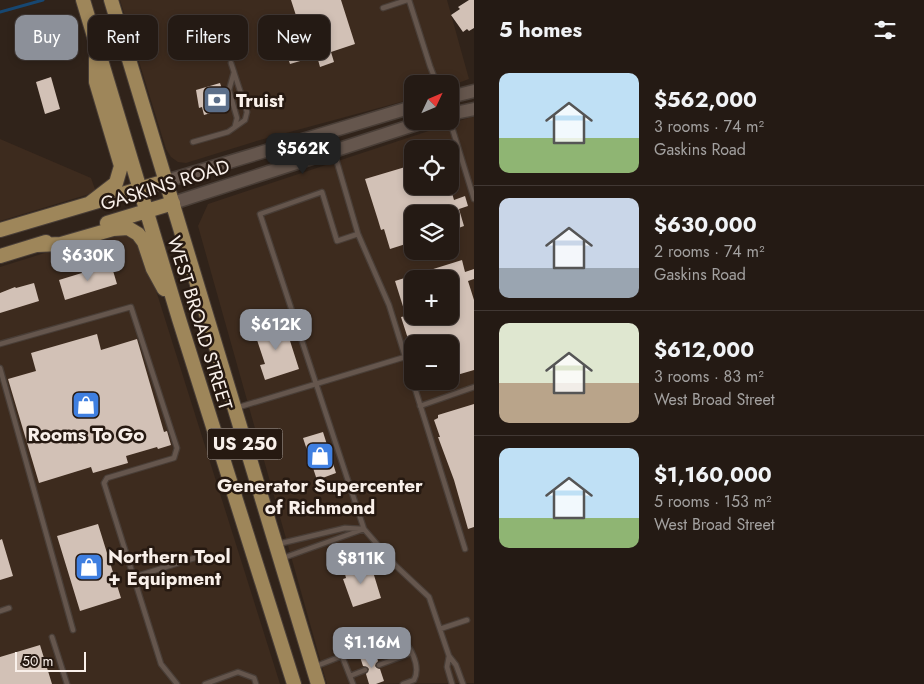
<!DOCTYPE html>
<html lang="en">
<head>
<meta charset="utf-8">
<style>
  body { margin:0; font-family:Jost,sans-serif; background:#2c231d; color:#f1f3f6; height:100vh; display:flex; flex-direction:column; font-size:19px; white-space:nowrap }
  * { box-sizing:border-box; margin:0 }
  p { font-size:16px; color:#a3a1a0 }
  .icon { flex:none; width:28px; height:28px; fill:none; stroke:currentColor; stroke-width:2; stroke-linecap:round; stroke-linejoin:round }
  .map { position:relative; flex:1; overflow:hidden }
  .sheet { display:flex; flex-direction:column; background:#241a14; width:450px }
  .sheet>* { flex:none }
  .banner { position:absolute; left:15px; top:15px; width:384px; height:45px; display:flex; gap:10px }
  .needle { width:32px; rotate:46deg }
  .fabs { position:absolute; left:404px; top:75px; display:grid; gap:10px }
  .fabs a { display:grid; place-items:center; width:55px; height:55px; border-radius:10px; background:#241a14; box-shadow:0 2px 8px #0003,0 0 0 1px #413834; font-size:25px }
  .scale { position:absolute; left:15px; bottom:12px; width:71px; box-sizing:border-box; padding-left:5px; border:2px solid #f9f0ea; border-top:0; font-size:14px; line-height:18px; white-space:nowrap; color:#f9f0ea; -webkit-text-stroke:4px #261911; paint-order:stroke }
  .price { position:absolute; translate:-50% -42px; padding:0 11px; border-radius:10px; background:#8c9099; color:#fff; font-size:16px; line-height:32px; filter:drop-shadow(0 1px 2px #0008) }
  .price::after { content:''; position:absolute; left:50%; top:30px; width:15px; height:11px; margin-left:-8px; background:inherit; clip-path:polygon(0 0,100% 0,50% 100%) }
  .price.selected { background:#222; color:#fff }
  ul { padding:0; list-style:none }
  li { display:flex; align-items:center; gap:15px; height:125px; padding:0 25px }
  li+li { border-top:1px solid #413834 }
  li span { display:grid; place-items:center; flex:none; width:140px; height:100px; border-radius:10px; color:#555 }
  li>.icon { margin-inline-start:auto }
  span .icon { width:60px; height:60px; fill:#fffc; stroke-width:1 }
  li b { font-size:21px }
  h2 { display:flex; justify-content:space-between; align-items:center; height:60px; padding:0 25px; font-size:21px }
  .tag { padding:0 18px; border-radius:10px; background:#241a14; box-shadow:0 2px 8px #0003,0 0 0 1px #413834; font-size:18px; line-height:45px }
  .tag.selected { background:#8c9099; color:#fff }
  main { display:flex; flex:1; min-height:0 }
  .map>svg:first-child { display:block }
  .built { fill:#3d2b1e; fill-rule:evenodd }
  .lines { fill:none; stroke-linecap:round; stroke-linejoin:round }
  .stream { stroke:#174771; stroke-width:3 }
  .building { fill:#d2c1b6; fill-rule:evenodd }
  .lane-casing { stroke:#493e37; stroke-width:7 }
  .secondary-casing { stroke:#493e37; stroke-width:15 }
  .primary-casing { stroke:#493e37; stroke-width:16 }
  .lane { stroke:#65564d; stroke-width:4.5 }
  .secondary { stroke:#65564d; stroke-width:12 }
  .primary { stroke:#9e865a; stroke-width:14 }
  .labels { text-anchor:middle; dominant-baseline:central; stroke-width:5; stroke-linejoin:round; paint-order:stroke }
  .shield { fill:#261911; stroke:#bab0a9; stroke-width:1 }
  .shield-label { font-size:18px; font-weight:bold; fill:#f9f0ea }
  .poi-label { font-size:19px; font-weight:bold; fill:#f9f0ea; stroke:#261911; text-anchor:start }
  .street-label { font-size:19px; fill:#f9f0ea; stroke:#261911 }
</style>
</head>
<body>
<main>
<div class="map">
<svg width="474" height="684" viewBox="0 0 474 684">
  <rect width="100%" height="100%" fill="#30231a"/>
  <path class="built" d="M120,0h327l22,79 -19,7v-2h-38v15l-152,41 -74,23 -8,-1 -7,-5 -5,-8z
    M474,116v567l-147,1 -129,-458 10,-22zM412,149h38v37h-38zM412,214h38v37h-38zM412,279h38v37h-38zM412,344h38v37h-38z
    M0,139l91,39 5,14 -96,29z
    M115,231l12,2 15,13 138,438h-280v-417z"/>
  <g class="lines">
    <path class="stream" d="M0,12l43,-12"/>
  </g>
  <path class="building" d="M291,0h50l14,44 -24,8 3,10 -14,5 -3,-11 -27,8 -10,-30 20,-6z
    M469,0h5v28l-5,3 -2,-2 -4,3 -12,-17 9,-6 -2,-2z
    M51,77l9,32 -15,5 -9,-32z
    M220,83l3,9 2,-1 4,13 -3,1 1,3 -23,7 -2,-8 -3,1 -3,-18z
    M412,165v21h38l4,14 11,-4 3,10 -9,3 5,17 -14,5v-17h-38v28l-22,7 -6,-20 -3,1 -3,-10 -13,-41z
    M462,260l3,12 9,-3v10l-6,2 6,19v70l-24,7v-33l-40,1 -9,-28 5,-1 -11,-35zM412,279h38v37h-38z
    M111,264l6,20 -52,16 -6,-20z
    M34,283l5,18 -39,12v-20l15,-6 1,1z
    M276,322v2l8,-2 15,47 -34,11 -5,-15 5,-1 -11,-33 8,-2v-2z
    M97,334l4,16 36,-11 27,93 3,-1 4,14 -13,4 -1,-2 -31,9 2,7 -35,10 -2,-6 -52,16 -31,-104 28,-8 -5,-18z
    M474,404v123l-6,2 -14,-49 -16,-43h2l-6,-17 4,-2v-3z
    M323,432l13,41 -19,7 -14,-42z
    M98,524l23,74 -41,13 -23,-75z
    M2,539l11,37 -13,4v-40z
    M370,562l11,36 -28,9 -10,-28 3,-1 -2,-8z
    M40,645l12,39h-52v-27z
    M375,652l3,9 -3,5 2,2 3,1 4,12 -8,3h-7l-3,-10 3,-5 -2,-2 -4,-1 -3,-9z"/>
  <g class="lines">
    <defs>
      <path id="lane" d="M409,0l21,66 7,18
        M383,8l24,-8
        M234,72l-5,18 8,28 -2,8
        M450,121l24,78
        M193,142l35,-10 17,-12 2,-8 -16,-49
        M334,152l24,82 31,71 76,244
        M358,234l-21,7 -15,-49 -62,22 104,315 32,37 33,31 20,59
        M0,344l131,-37 46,141 -3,10 -67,20 -3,5 57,181 16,20
        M0,368l73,262
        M420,406l54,-19
        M236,408l169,-51
        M278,544l67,-16 19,1 -81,29
        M134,577l70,-22
        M0,611l9,-3
        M440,629l27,-9
        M52,637l15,47
        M342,656l54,-18c15,4 25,29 18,42l-11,4
        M379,665l32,-12
        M314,667l28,-11 11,28
        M350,676l15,-6
        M205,684l33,-12 16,6 2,6
        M452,684l-5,-17 2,-11 7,9 7,19"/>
      <path id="secondary" d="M450,97l24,-6
        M450,114l24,-5
        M166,181l246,-74
        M173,203l253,-82"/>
      <path id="primary" d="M83,0l96,319 115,365
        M111,0l207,684
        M90,203l26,-20 5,-17 -25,-84v-23
        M107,223l66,-20
        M0,230l166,-49
        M37,245l24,-1 52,-15 15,-1 10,6 6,8 9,27 11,20
        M0,256l46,-14"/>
    </defs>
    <use href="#lane" class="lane-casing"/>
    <use href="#secondary" class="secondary-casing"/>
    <use href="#primary" class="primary-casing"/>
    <use href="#lane" class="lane"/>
    <use href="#secondary" class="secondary"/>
    <use href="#primary" class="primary"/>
  </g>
  <defs>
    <symbol id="bank-square" viewBox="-11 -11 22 22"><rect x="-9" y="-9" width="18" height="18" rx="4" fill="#5c6f8a" stroke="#261911"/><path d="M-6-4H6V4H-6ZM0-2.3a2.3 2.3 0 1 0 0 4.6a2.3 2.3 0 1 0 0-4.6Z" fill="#fff"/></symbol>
    <symbol id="shop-square" viewBox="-11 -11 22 22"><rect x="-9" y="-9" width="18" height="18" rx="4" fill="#3f7fe0" stroke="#261911"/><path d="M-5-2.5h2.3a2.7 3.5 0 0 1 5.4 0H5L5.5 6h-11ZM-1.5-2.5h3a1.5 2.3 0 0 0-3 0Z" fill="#fff"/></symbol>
  </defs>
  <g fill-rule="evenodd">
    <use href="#bank-square" x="201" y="84" width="32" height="32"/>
    <use href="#shop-square" x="70" y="389" width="32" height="32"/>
    <use href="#shop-square" x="304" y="440" width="32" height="32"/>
    <use href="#shop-square" x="73" y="551" width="32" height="32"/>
  </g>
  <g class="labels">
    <rect class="shield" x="207.5" y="428.5" width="75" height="31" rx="4"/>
    <g class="shield-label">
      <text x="245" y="444">US 250</text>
    </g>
    <g class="poi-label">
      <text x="236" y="100">Truist</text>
      <text x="86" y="434" text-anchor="middle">Rooms To Go</text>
      <text x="320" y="485" text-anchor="middle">Generator Supercenter<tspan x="320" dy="22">of Richmond</tspan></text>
      <text x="108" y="556">Northern Tool<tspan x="108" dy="22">+ Equipment</tspan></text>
    </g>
    <g class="street-label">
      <text transform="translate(165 185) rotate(-17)">GASKINS ROAD</text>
      <text transform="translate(200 323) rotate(73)">WEST BROAD STREET</text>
    </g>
  </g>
</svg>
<div class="fabs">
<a><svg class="needle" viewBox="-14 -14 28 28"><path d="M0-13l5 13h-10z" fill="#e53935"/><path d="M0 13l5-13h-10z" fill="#a3a1a0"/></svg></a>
<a><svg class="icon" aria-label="locate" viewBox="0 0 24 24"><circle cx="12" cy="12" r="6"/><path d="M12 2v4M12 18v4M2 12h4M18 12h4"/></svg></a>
<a><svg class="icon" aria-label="layers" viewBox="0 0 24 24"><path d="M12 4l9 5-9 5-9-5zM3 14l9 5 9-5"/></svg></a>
<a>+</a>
<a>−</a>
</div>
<div class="scale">50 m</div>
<b class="price selected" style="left:303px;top:175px">$562K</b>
<b class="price" style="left:88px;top:282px">$630K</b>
<b class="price" style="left:276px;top:351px">$612K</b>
<b class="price" style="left:361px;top:585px">$811K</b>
<b class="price" style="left:372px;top:669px">$1.16M</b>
<div class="banner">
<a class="tag selected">Buy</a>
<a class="tag">Rent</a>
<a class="tag">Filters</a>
<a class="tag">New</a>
</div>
</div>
<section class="sheet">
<h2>5 homes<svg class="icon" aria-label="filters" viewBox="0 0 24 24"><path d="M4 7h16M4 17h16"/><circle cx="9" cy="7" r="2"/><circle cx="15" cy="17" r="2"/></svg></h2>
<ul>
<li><span style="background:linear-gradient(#bfe0f5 65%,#8fb573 0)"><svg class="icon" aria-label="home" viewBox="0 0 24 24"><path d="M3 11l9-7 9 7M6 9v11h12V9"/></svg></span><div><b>$562,000</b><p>3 rooms · 74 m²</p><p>Gaskins Road</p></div></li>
<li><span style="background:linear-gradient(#c9d6e8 70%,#9aa5b1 0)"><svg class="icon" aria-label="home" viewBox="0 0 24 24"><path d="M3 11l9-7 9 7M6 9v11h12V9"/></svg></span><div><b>$630,000</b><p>2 rooms · 74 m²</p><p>Gaskins Road</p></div></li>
<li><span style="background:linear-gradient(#dfe7d0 60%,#b9a48a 0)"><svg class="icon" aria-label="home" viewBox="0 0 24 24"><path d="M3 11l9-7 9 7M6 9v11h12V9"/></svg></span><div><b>$612,000</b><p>3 rooms · 83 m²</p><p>West Broad Street</p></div></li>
<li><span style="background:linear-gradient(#bfe0f5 70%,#8fb573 0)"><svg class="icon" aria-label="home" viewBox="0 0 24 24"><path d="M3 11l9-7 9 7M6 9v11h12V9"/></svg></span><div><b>$1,160,000</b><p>5 rooms · 153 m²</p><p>West Broad Street</p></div></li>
</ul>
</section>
</main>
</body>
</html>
